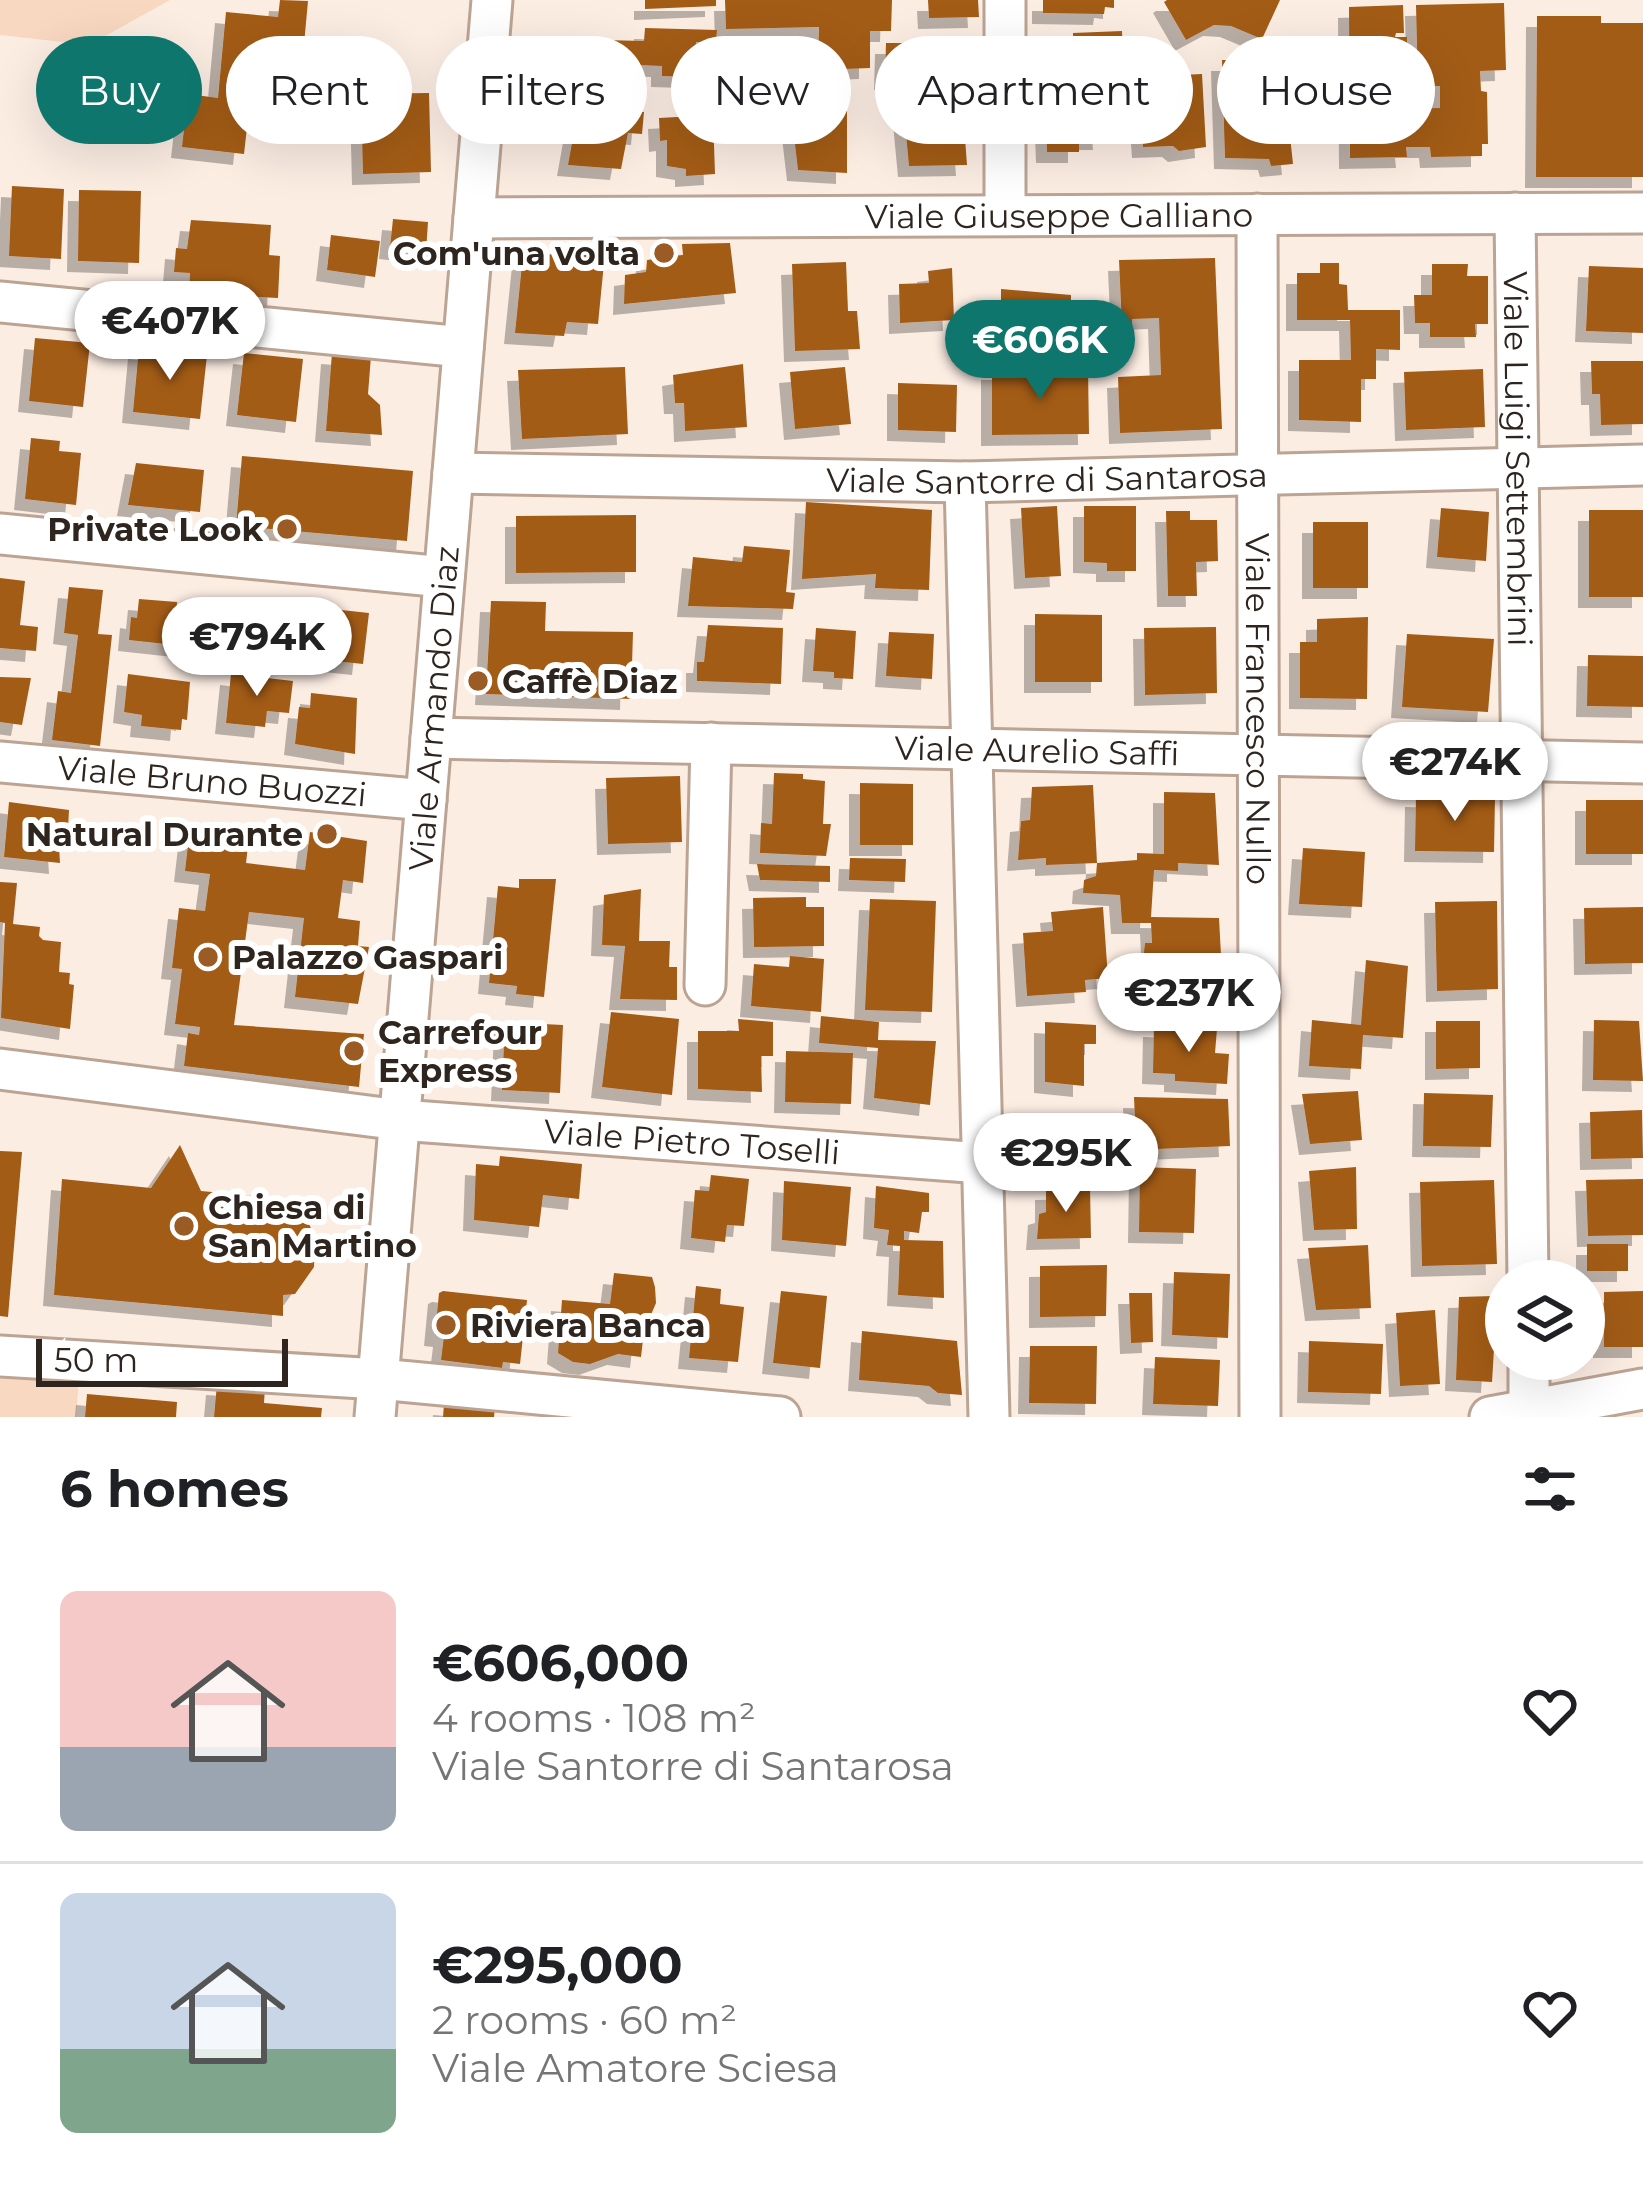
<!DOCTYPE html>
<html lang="en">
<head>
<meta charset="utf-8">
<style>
  body { margin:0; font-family:Montserrat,sans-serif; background:#f2f2f2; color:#202124; height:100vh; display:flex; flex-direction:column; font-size:45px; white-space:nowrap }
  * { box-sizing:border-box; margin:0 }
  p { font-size:39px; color:#757577 }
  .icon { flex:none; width:66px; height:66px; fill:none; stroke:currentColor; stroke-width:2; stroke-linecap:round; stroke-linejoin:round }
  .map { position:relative; height:1417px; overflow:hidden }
  .details { display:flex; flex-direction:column; background:#fff; flex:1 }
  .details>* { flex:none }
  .top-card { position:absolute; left:36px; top:36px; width:1572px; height:108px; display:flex; gap:24px }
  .controls { position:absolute; left:1485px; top:1260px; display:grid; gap:24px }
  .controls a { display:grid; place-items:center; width:120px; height:120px; border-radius:50%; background:#fff; box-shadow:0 12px 48px #0002; font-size:60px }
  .scale { position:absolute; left:36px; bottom:30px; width:252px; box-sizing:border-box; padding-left:12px; border:6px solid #2e251f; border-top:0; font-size:33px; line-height:42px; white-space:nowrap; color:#2e251f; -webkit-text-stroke:9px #fff; paint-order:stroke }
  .price { position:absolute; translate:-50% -102px; padding:0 27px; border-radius:42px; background:#fff; color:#222; font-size:39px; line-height:78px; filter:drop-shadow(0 3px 6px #0008) }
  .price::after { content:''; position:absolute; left:50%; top:72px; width:36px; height:27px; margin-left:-18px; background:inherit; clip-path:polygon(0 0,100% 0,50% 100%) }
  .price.on { background:#0f766e; color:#fff }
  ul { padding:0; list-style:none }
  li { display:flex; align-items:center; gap:36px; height:300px; padding:0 60px }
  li+li { border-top:3px solid #e0e0e0 }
  li span { display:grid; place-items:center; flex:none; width:336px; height:240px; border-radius:18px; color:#555 }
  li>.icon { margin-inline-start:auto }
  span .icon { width:144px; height:144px; fill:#fffc; stroke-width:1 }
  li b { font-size:51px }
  h2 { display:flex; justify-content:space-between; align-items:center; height:144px; padding:0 60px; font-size:51px }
  .tag { padding:0 42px; border-radius:54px; background:#fff; box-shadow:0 12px 48px #0002; font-size:42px; line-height:108px }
  .tag.on { background:#0f766e; color:#fff }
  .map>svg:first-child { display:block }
  .green { fill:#f8d8c1 }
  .building { fill:#a35b18; filter:url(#shadow) }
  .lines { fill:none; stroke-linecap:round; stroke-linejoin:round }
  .minor-casing { stroke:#bba494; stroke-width:45 }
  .minor { stroke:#fff; stroke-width:39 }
  .poi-dot { fill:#9b5b24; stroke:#fff; stroke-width:4.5 }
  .labels { text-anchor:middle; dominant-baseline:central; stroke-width:12; stroke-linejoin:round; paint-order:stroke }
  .street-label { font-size:33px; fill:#2e251f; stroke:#fff }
  .poi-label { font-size:33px; font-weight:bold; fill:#2e251f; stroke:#fff; text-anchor:start }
</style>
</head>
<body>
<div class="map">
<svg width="1643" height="1417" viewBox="0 0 1643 1417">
  <defs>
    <filter id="shadow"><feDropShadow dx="-11" dy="11" stdDeviation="0" flood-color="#0004"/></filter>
  </defs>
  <rect width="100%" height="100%" fill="#fcede3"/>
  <path class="green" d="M0,0h170l-81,45 -89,-10z
    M0,1375l79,3 -3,39h-76z"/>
  <path class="building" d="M280,0l28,1 -7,76 -40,-4v8l-15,-1 -2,20 6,1 -6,53 -62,-7 6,-53 30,4 8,-86 52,5z
    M645,0h71v6l-71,3z
    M725,0h167l-1,31h-21v37l-52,2 1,-43 -93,2z
    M928,0h50l1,17 -50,1z
    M1043,0h71v8l-9,-1 -1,7 -61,-1z
    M1167,0h113l-18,39 -31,-13 -17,-1 -28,15 -22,-38z
    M1504,3l2,67 -26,1 1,20 6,1 1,52h-6v12l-51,1 -1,-10h-24l1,10 -57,1 -1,-151 54,-2 1,28h-8l-1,4h12l1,47 -16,1v24l48,-1v-22h-22l-2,-81z
    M1537,16h64v7h42v154h-107z
    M645,28l72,2 -1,11 40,1 -2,64 -48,-3 2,-61h-12l-2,35 -32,-1v-10l-23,-1 -1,20 -81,-7 3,-39 84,2z
    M1122,31l1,28 -50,1v-27z
    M886,43h39l-1,37 -39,-1z
    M1222,60h72l5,31 -13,7 7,66 -22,2 -2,-7 -44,-1z
    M1202,74l4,73 -27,4 -6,-5 -30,1 -5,-70z
    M1112,82l1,42 -10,1 1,14h-25v13h-32l-2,-55 21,-1 -1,-12z
    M847,91v82l-49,-3 -9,-78z
    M429,93l2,79 -68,2 -2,-80z
    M942,99l1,12h20l4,54 -58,1 -6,-64z
    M612,110l32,2 -2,22 -14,-1 -7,36 -53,-4 9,-50 34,3z
    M713,115l2,59 -29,2v-7l-19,-3v-26l-7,1 -1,-23z
    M12,186l52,3 -3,70 -52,-3z
    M79,190l62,1 -2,72 -61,-2z
    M393,219l35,3 -2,30 -36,-4z
    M191,220l80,5 -2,30 11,1 -2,42 -89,-5 1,-20 -16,-1 2,-24 11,1z
    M331,235l49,6 -5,36 -48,-7z
    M730,243l6,50 -112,11 1,-29 21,-3 1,-12 36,-5 -1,-11z
    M605,253l-7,71 -31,-2 -3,14 -49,-3 8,-78z
    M1215,258l7,171 -102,4 -2,-56 43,-2 -2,-57 -27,1v6l-10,1 -3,-66z
    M846,262l2,49h9l3,38 -65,2 -3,-87z
    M1320,263h19v21l8,1 1,25h52v40l-24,-1v30h-15v43l-62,-2v-60h52l-1,-40h-53v-47h23z
    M1432,264h36l-1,12h21v48h-13l1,13h-46v-14h-15l-1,-28h18z
    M1589,266l54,2v65l-57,-2z
    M952,268l2,52 -54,3 -1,-39 30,-1 -1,-12z
    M1001,289l70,6v55h-70z
    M35,338l55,5 -7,64 -54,-6z
    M139,348l68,7 -7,64 -67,-7z
    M244,353l59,6 -7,63 -59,-7z
    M332,353l39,3 -3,38 12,11 2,30 -56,-4z
    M1591,361h52v63l-42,1 -1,-31h-8z
    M743,364l4,63 -62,4 -1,-28h-9l-2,-28z
    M625,367l3,67 -106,5 -4,-69z
    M845,367l6,57 -56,5 -5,-57z
    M992,369h96l1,65 -97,1z
    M1483,369l2,58 -79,3 -2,-58z
    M898,383l59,2 -1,47 -58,-2z
    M31,438l29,3 -1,10 22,2 -5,52 -51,-6z
    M242,456l171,15 -6,70 -171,-15z
    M136,463l68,7 -4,42 -72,-7z
    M806,502l126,8 -3,80 -54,-2 1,-14 -74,5z
    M1057,506l4,70 -36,2 -4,-70z
    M1084,506h52v65h-29v-8l-23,-1z
    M1441,508l48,4 -3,49 -49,-4z
    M1589,510h54v87h-54z
    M1166,511h24v9h27l1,41 -22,1 1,34h-29z
    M636,515v57l-120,1v-57z
    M1313,522h55v66h-55z
    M744,546l46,4 -4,42 9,1 -2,16 -105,-3 5,-49 49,5z
    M0,578l25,3 -5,44 18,2 -2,24 -36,-3z
    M69,587l34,3 -5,44 14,1 -12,111 -48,-6 6,-49 13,2 7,-58 -14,-2z
    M139,599l38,3 -1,15 12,1 -4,28 -55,-6 2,-23 6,1z
    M491,601l55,1 -1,29 88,1 -2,67 -145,-5z
    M314,607l55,6 -6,51 -84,-9 3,-25 20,3 1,-9 9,1z
    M1035,614l67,1v67h-67z
    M1368,617l-1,82 -67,-1v-56h17v-23z
    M708,625l75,3 -2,56 -84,-3v-19h7z
    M1216,627l1,66 -72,2 -1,-67z
    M816,628l40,3 -3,48 -19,-1v-6l-21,-1z
    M889,632l45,2 -2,45 -46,-3z
    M1407,634l87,5 -6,73 -86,-5z
    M1588,655l55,1v51l-56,-1z
    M128,674l62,8 -3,38 -5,-1 -1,11 -40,-4 1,-11 -18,-3z
    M231,674l62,7 -4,32 -22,-2 -2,16 -39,-4z
    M0,677l31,1 -9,47 -22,-3z
    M311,693l46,5 -2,56 -60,-10 4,-37 11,1z
    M774,773l29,1v5l22,2 -2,43h8l-5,32 -66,-3 1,-30 11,1z
    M680,776l2,66 -74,2 -2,-66z
    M860,783l53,1v61h-53z
    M1093,785l4,78 40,-3v-7l27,1v-62l51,1 4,72 -41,-2v8l-24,-1 -3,47 68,1 3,56 -81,6 4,-37h7l-1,-20h-29l-2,-28 -37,-2 1,-13 12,-4 1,-13 -51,2v-7l-28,2 3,-39 9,-1 2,-33z
    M1416,796l79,2 -1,54 -79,-1z
    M1586,800h57v54h-57z
    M9,802l60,8 -2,38 -8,-1 1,16 -56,-6z
    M214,825l36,4 -4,34 59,7 5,-38 57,9 -4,42 -20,-3 -5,38 22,3 -2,25 11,1 -11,57 -63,-7 9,-79 -55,-6 -15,113 130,9 -5,53 -175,-21 4,-33 11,2 1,-8 -25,-3 7,-55 -10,-1 7,-60 26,3 5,-37 -25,-3 5,-43 23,3z
    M1303,848l62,4 -3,55 -63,-3z
    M850,858l56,1 -1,23 -56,-2z
    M757,864l73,2v16l-70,-2z
    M519,879h37l-12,118 -28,-3 1,-8 -28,-3 9,-97 21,2z
    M0,882l17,1 -4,41 27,3 -1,9 4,4 18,2 -2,30 11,1 -1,11 5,1 -4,44 -69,-11 4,-95 -5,-1z
    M641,889l-2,52h31l-1,26h8v33l-57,-1 5,-53 -23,-1 2,-50z
    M806,897v10h18v39l-70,1 -1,-49z
    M870,899l66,2 -4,111 -67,-2z
    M1497,901l1,88 -61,2 -2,-89z
    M1103,907l5,71 -23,2 1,12 -59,4 -4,-63 30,-2 -2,-19z
    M1643,907v56l-58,1 -1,-56z
    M790,956l34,3 -3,53 -70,-6 3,-42 35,3z
    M1366,960l42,6 -5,72 -40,-3 -2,34 -52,-3 3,-46 49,5z
    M611,1012l68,7 -7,76 -70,-8z
    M821,1016l58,6 -1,18 58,1 -6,64 -56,-7 4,-50 -59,-5z
    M738,1019l35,3v34h-12l1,36 -64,-3v-58h41z
    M1594,1020l45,1 4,60 -50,-1z
    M1436,1021h44v47l-44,1z
    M505,1022l58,3 -3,68 -58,-3z
    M1045,1022l51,3v19h-12v42l-39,-4z
    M1154,1026l63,3 -2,24 14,1 -2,30 -52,-3v-7l-22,-1z
    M786,1051l67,2 -2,51 -66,-2z
    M1358,1091l4,49 -52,4 -8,-50z
    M1424,1093l69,2 -2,52 -68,-1z
    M1134,1097l94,2 2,47 -74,3 -1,-7 -19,1z
    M1642,1110l1,48 -52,1 -1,-47z
    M1082,1121l4,44 -51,4 -3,-44z
    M180,1145l21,46 86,8 -1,15h19l10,24 -1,29 -19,27 -12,1v21l-229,-21 8,-116 89,9z
    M0,1151l22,1 -14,165 -8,-1z
    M500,1156l82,8 -3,35 -36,-4 -4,32 -65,-7 2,-56 23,2z
    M1140,1167l56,2 -2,64 -55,-1z
    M1356,1167l1,62 -43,1 -5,-59z
    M711,1175l38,4 -5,47 -17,-1 -2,17 -34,-4 4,-48 14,1z
    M1643,1179v56l-55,1 -2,-56z
    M1494,1180l3,84 -75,2 -2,-84z
    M784,1181l67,6 -5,59 -64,-6z
    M876,1186l53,7v19h-7l-3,21 -15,-2v9l39,1 1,57 -46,-3 2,-49 -13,-1 2,-15 -15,-2z
    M1090,1188l1,50 -54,1 2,-25 7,-2v-23z
    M1587,1244h41v27h-41z
    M1368,1245l3,63 -55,2 -8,-62z
    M1107,1265l-1,51 -66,1v-51z
    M1174,1272l56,2 -2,64 -56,-3z
    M614,1273l38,4 3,10 1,16 -12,28 -3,26 -23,-3 -28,10 -17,-2 -15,-9 4,-53 48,4z
    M696,1286l25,3 -1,15 24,3 -6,55 -49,-4z
    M443,1291l84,9 -7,64 -17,-2 -1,6 -61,-8 3,-24 -9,-1 4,-42z
    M781,1291l46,5 -7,72 -47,-5z
    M1643,1291v56h-39v-55z
    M1129,1293h23l1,49 -22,1z
    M1493,1296l-2,30 6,1 1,23 -4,-1 -2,33 -36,-2 3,-83z
    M1435,1310l5,74 -40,2 -4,-73z
    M862,1331l95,10 5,54 -24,-2 -9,-7 -70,-6z
    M1309,1341l74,3 -2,50 -73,-2z
    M1030,1346h67l-1,58 -67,-1z
    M1155,1357l65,3 -2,46 -65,-2z
    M217,1384l48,3 -1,16 58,5 -1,9h-107z
    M87,1394l90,8 -1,15h-91z
    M444,1404l51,4 -1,9h-51z"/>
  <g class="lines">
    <defs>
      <g id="minor">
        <path d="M1005,0v215"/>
        <path id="s1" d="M1515,213l13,1068"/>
        <path id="s2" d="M1257,214l3,1203"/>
        <path id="s3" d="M474,218l1169,-5"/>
        <path d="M0,302l463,45"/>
        <path id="s4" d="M453,473l512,9 678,-17"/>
        <path d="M965,482l24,935"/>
        <path d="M0,534l444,43"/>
        <path id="s5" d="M431,738l1212,25"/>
        <path id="s6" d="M0,762l426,38"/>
        <path d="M705,985l6,-242"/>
        <path id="s7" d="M0,1069l400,51 582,43"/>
        <path d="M0,1356l379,23 401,38"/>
        <path d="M1529,1359v58"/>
        <path id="s8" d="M375,1417l117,-1417"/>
        <path d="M1490,1417l153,-28"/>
      </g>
    </defs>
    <use href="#minor" class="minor-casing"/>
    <use href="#minor" class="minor"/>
  </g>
  <g class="poi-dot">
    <circle cx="664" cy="253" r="12"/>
    <circle cx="287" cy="529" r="12"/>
    <circle cx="478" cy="681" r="12"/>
    <circle cx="327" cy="834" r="12"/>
    <circle cx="208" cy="957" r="12"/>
    <circle cx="354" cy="1051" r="12"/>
    <circle cx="184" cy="1226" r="12"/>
    <circle cx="446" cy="1325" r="12"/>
  </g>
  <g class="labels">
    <g class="street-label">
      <text stroke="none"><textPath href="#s3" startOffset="585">Viale Giuseppe Galliano</textPath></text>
      <text stroke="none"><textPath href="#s1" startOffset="246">Viale Luigi Settembrini</textPath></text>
      <text stroke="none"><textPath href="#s4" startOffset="594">Viale Santorre di Santarosa</textPath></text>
      <text stroke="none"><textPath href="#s8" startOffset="711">Viale Armando Diaz</textPath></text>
      <text stroke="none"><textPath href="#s2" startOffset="495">Viale Francesco Nullo</textPath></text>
      <text stroke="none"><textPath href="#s5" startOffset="606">Viale Aurelio Saffi</textPath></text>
      <text stroke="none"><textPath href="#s6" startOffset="213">Viale Bruno Buozzi</textPath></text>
      <text stroke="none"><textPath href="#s7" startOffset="696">Viale Pietro Toselli</textPath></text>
    </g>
    <g class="poi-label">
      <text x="640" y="253" text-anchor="end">Com'una volta</text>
      <text x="263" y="529" text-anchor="end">Private Look</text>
      <text x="502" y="681">Caffè Diaz</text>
      <text x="303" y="834" text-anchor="end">Natural Durante</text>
      <text x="232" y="957">Palazzo Gaspari</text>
      <text x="378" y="1032">Carrefour<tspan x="378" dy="38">Express</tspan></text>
      <text x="208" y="1207">Chiesa di<tspan x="208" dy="38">San Martino</tspan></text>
      <text x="470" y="1325">Riviera Banca</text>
    </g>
  </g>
</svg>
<div class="controls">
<a><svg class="icon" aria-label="layers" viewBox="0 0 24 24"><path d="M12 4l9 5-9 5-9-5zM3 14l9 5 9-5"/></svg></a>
</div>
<div class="scale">50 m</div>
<b class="price" style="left:170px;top:383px">€407K</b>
<b class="price on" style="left:1040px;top:402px">€606K</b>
<b class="price" style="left:257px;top:699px">€794K</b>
<b class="price" style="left:1455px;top:824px">€274K</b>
<b class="price" style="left:1189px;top:1055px">€237K</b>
<b class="price" style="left:1066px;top:1215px">€295K</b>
<div class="top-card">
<a class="tag on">Buy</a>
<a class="tag">Rent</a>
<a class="tag">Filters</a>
<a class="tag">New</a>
<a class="tag">Apartment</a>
<a class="tag">House</a>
</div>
</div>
<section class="details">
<h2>6 homes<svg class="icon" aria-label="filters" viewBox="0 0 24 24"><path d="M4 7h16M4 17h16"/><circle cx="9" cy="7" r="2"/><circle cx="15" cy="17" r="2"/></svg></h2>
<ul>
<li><span style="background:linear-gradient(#f6c9c9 65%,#9aa5b1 0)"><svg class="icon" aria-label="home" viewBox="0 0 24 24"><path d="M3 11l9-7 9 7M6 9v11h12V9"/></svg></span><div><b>€606,000</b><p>4 rooms · 108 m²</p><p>Viale Santorre di Santarosa</p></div><svg class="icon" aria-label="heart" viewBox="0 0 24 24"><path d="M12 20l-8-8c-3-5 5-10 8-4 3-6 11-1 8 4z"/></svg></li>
<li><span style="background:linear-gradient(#c9d6e8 65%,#7fa58c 0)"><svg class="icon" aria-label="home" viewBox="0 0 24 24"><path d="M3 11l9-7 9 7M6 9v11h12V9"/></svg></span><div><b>€295,000</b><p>2 rooms · 60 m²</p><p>Viale Amatore Sciesa</p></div><svg class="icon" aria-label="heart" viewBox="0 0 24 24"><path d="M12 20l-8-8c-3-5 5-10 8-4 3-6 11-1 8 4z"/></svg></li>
</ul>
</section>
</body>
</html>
